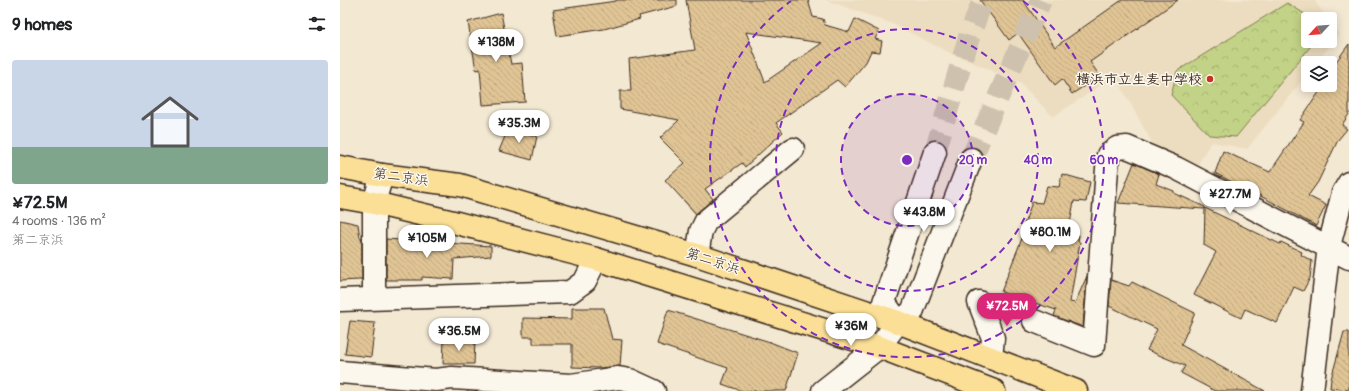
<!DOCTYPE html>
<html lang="en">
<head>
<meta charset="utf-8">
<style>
  body { margin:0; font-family:Pangolin,"Klee One",sans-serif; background:#f6f6f6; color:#202124; height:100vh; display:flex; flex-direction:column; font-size:15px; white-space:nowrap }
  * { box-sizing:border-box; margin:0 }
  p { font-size:13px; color:#757577 }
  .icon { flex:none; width:22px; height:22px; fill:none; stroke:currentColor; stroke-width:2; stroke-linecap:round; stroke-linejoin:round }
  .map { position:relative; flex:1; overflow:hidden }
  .side { display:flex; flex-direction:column; background:#fff; width:340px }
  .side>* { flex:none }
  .needle { width:26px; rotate:244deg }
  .buttons { position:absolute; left:961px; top:12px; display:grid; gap:8px }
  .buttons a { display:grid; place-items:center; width:36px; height:36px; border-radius:4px; background:#fff; box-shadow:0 2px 10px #0003; font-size:20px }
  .price { position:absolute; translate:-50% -34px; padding:0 9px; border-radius:14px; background:#fff; color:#222; font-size:13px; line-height:26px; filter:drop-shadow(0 1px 2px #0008) }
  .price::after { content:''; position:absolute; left:50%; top:24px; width:12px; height:9px; margin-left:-6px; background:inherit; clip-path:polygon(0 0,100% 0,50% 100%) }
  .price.on { background:#db2777; color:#fff }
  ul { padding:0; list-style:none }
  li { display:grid; align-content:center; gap:8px; height:212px; padding:0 12px }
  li+li { border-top:1px solid #e0e0e0 }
  li span { display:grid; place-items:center; height:124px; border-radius:4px; color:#555 }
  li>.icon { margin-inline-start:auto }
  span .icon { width:72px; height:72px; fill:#fffc; stroke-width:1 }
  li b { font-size:17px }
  h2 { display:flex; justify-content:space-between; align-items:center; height:48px; padding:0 12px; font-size:17px }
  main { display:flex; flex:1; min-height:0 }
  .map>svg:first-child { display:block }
  .built { fill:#edddc0 }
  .park { fill:url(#park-crowns); stroke:#7e7e52 }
  .building { fill:url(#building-back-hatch); stroke:#3b2a1e; fill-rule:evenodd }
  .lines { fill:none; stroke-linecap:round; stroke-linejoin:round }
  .secondary-tunnel { stroke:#cec2ae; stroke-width:22; stroke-dasharray:22 11; stroke-linecap:butt }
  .street-casing { stroke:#3b2a1e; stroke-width:25 }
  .secondary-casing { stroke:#3b2a1e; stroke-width:25 }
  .highway-casing { stroke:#3b2a1e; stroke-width:25 }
  .street { stroke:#fbf7ec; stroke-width:22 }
  .secondary { stroke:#fbf7ec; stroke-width:22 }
  .highway { stroke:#fbdf96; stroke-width:22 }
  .ring { fill:none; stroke:#7b2cbf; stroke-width:2; stroke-dasharray:7 5 }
  .poi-dot { fill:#c8321e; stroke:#fbf7ec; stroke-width:1.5 }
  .labels { text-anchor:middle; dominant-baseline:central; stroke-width:3; stroke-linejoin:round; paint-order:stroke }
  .poi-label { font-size:14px; font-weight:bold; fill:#3b2a1e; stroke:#fbf7ec; text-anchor:end }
  .street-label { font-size:14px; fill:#3b2a1e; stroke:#fbf7ec }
  .centre { fill:#7b2cbf; stroke:#fbf7ec; stroke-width:2 }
  .ring-label { font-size:12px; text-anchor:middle; font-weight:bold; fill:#7b2cbf; stroke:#fbf7ec; stroke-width:3; stroke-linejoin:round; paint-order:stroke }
</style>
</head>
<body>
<main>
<section class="side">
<h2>9 homes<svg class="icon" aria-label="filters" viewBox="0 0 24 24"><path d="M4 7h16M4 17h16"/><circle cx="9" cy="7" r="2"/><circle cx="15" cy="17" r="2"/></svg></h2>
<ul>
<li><span style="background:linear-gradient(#c9d6e8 70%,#7fa58c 0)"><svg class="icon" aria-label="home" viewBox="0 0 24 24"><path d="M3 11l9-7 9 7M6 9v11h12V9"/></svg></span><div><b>¥72.5M</b><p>4 rooms · 136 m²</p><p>第二京浜</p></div></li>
</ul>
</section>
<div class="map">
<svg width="1009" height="391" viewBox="0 0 1009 391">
  <defs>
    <pattern id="park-crowns" width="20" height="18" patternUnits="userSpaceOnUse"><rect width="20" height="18" fill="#c2d286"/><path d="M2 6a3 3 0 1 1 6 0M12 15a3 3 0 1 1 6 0" fill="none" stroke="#a8b473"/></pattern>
    <pattern id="building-back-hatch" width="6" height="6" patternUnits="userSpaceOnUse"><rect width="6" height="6" fill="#e0c495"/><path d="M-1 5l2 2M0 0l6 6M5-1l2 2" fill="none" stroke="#c1a980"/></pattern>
  </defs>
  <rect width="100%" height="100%" fill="#f3e8d2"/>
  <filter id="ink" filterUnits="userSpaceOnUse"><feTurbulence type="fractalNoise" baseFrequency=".025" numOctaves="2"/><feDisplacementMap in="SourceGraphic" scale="8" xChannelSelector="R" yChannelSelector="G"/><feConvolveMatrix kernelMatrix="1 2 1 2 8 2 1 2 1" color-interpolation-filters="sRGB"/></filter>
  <g filter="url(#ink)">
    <path class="built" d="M486,0h488l14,19h-20v22h22v-19l9,12 -23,29h-8v10l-61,76 -36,-7 -14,24 -42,-18 -40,-72 -62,41 -33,-34 -70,-30 -57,-29z"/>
    <path class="park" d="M947,3l26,16h-5v22h7l-79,96 -27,-2 -38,-40 6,-24z"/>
    <path class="building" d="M276,0h61v6l-38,10 1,3 -36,10 -47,7 -4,-26 63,-9z
      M346,0h122l5,17 10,2 2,6 24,7 6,-13 24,12 -4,8 7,2 -2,11 -9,-1 -5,11 -21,25 -8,-7 -61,43 7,9 -38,35 -3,-4 -37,26 8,10 -17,15 -31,-34 20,-17 -25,-25 19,-18 -59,-11v-18h11l-2,-32 66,-9zM406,32l76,11 -57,39z
      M640,0h43l32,47 67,-47h56l-88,62 10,14 -28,18 -10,-15 -7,6 -37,-52 -9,7z
      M161,13l10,51 11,-1 3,39 -42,3 -3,-36 -4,1 -8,-48z
      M1009,44v70l-7,11 5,4 -9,11 -20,42 -10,14 18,9 -10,21 -70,-38 -1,1 -30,-16 8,-22 47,21 34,-50 -4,-2 24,-35h6v-15z
      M168,129l29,7 -5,24 -33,-9z
      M794,163l25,11 -3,10 18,7v2l31,14 -1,2 -86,-6z
      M722,174l28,8 -4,20 -12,-1 -6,34h11l-1,7h2l-10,60 5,1 12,-27 -4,51 -29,-11 2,-6 -55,-18 23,-59h-3l11,-31 10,1 5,-17 12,1z
      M865,208l75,36 1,-2 21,10 -1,3 11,6 -2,17 -7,13 -9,-4 -17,36 -32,-14 -4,9 -47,-23 22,-43 -12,-7z
      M0,220l18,4 2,14h2v41l-3,1 -19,1z
      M46,239l105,7v10l-37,3 -1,20 -31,-2v3h-36z
      M771,280l18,6 3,-4 63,31 -14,32 84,46h-50l-34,-18 4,-7 -38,-16 10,-21 -48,-23z
      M232,308h32l8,31 10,1 -2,26 -21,2 -27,-1v-23h-39v-7h-10v-19l49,1z
      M328,310l102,32 28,11 -12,38h-44l-20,-7 6,-16 -71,-24z
      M10,321l25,2 -4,34 -26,-3z
      M1004,332h5v58l-19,-2 1,-9z
      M104,340l31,1 -1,23h-31z"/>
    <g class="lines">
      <path class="secondary-tunnel" d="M595,152l35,-118 13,-34
        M631,159l70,-159"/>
      <defs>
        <path id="street" d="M357,255l4,-24 5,-10 87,-72
          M34,299v-96l8,-28
          M0,300l230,-8 15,-11 11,-22
          M639,302l14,36 -2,20
          M694,321l60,24 14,-190 9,-7 10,-1 49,21 173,90
          M0,372l96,8 16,-2 119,7 47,-7 12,2 24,11
          M483,391l56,-44 19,-25
          M972,391l17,-145 14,-53 6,-10"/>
        <path id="secondary" d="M595,152l-51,150 14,20 14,-10 59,-153"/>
        <path id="highway" d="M0,167l42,8 78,10 237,70 201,67 178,69
          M0,197l34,6 79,19 143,37 283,88 115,44"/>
      </defs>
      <use href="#street" class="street-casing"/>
      <use href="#secondary" class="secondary-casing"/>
      <use href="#highway" class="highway-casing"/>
      <use href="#street" class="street"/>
      <use href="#secondary" class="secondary"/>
      <use href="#highway" class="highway"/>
    </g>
  </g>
  <circle cx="567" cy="160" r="66" fill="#7b2cbf" fill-opacity=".12"/>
  <g class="ring">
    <circle cx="567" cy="160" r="66"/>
    <circle cx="567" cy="160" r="131"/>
    <path d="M683 1A197 197 0 1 1 451 1"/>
  </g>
  <circle class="poi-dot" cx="870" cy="79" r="4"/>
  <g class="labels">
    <g class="poi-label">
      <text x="862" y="79">横浜市立生麦中学校</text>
    </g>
    <g class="street-label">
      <text transform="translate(61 177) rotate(8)">第二京浜</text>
      <text transform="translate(373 261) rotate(18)">第二京浜</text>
    </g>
  </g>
  <circle cx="567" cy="160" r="6" class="centre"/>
  <g class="ring-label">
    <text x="633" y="164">20 m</text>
    <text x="698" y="164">40 m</text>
    <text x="764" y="164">60 m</text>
  </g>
</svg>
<div class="buttons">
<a><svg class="needle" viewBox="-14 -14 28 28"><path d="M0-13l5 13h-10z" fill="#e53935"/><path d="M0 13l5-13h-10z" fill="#757577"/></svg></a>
<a><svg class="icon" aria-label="layers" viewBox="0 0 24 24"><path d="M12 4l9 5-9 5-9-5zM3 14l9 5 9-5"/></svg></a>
</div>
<b class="price" style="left:156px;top:63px">¥138M</b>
<b class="price" style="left:179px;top:144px">¥35.3M</b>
<b class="price" style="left:890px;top:215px">¥27.7M</b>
<b class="price" style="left:584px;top:233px">¥43.8M</b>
<b class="price" style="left:710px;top:253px">¥80.1M</b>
<b class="price" style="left:87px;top:259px">¥105M</b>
<b class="price on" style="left:667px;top:327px">¥72.5M</b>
<b class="price" style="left:511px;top:347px">¥36M</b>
<b class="price" style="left:119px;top:352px">¥36.5M</b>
</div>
</main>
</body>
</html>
